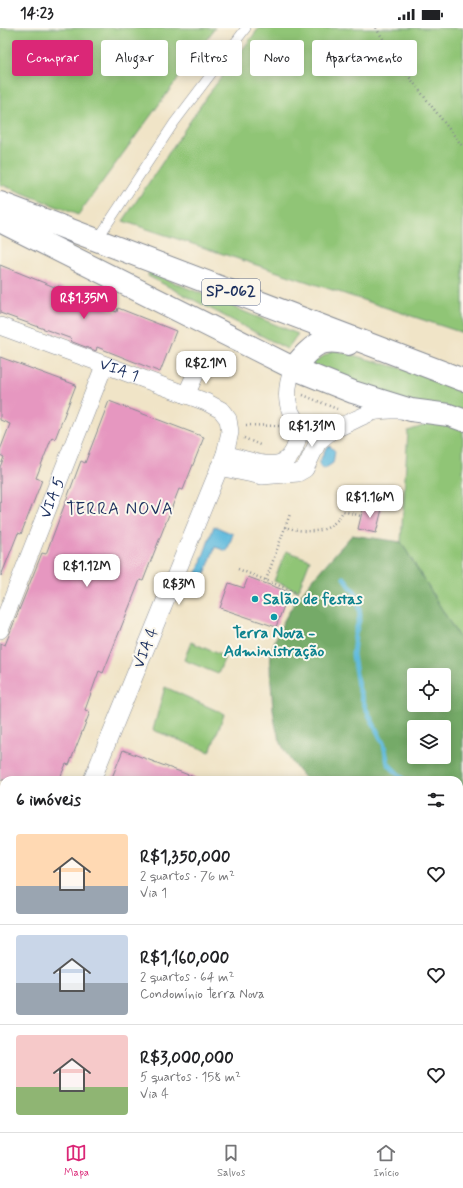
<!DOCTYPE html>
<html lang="pt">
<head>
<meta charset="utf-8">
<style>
  body { margin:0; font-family:Mynerve,sans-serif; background:#f2f2f2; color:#202124; height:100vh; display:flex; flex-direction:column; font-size:15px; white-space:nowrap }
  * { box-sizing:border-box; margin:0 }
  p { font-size:13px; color:#757577 }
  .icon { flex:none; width:22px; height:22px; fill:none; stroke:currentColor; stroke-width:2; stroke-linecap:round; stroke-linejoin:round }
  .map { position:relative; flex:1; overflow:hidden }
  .sheet { position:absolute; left:0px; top:748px; width:463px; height:356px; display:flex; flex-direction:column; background:#fff; border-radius:12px 12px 0 0; box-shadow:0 2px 10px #0003 }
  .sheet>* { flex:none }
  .guide { position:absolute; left:12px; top:12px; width:439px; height:36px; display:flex; gap:8px }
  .tools { position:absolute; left:407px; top:640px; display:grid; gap:8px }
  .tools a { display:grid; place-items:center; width:44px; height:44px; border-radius:4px; background:#fff; box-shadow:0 2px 10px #0003; font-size:20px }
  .price { position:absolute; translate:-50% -34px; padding:0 9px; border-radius:8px; background:#fff; color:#222; font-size:13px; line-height:26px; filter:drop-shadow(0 1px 2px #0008) }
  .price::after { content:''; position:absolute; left:50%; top:24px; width:12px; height:9px; margin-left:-6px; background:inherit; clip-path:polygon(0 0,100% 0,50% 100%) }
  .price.current { background:#db2777; color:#fff }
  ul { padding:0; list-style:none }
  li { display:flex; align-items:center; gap:12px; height:100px; padding:0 16px }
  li+li { border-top:1px solid #e0e0e0 }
  li span { display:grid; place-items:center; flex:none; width:112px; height:80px; border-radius:4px; color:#555 }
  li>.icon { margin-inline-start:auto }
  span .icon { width:48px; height:48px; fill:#fffc; stroke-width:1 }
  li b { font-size:17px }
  h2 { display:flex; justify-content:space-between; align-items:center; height:48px; padding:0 16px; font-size:17px }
  .chip { padding:0 14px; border-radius:4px; background:#fff; box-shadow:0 2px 10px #0003; font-size:14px; line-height:36px }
  .chip.current { background:#db2777; color:#fff }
  .status { display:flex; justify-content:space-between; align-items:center; height:28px; padding:0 20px; background:#fff; direction:ltr }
  .status svg { height:11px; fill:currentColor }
  .dock { display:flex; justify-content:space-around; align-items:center; height:56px; border-top:1px solid #e0e0e0; background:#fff; font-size:11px; color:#757577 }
  .dock a { display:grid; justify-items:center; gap:2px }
  .dock .current { color:#db2777 }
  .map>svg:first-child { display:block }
  .green { fill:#90c576; stroke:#567a6a }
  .forest { fill:#74aa67; stroke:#486c62; fill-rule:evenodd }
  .water { fill:#5fbadd; stroke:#3d749e }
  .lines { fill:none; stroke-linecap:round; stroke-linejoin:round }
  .stream { stroke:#5fbadd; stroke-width:5 }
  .building { fill:#e697c0 }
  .lane-casing { stroke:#868a92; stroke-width:10 }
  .street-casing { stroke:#868a92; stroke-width:18 }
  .primary-casing { stroke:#868a92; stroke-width:24 }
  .path { stroke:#868a92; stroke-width:2.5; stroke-dasharray:1 3; stroke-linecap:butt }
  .lane { stroke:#fff; stroke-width:9 }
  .street { stroke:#fff; stroke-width:17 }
  .primary { stroke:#fff; stroke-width:22 }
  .culture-dot { fill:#0f9aa8; stroke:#fbf7ec; stroke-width:1.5 }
  .labels { text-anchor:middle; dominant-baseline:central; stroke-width:4; stroke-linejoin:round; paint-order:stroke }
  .shield { fill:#fbf7ec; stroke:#5e6b89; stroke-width:1 }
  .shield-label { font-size:15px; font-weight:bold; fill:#1b2f5e }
  .street-label { font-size:16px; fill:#1b2f5e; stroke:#fbf7ec }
  .culture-label { font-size:16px; font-weight:bold; fill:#0d838f; stroke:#fbf7ec; text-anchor:start }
  .neighbourhood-label { font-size:17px; letter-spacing:1px; fill:#1b2f5e; stroke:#fbf7ec }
</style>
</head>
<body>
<div class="status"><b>14:23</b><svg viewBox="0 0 49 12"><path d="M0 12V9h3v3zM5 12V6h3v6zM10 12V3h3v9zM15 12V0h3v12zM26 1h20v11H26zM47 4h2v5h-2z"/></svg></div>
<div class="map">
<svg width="463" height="1104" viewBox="0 0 463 1104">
  <rect width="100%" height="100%" fill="#fbf7ec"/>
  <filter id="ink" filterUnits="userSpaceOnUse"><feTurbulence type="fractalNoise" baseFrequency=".025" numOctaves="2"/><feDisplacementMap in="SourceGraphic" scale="8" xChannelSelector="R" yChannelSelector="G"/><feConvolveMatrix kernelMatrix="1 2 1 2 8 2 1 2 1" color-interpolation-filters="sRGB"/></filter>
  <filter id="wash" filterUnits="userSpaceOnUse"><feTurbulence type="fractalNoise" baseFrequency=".012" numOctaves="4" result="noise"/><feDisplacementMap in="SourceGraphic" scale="16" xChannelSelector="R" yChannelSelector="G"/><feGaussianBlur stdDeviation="0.9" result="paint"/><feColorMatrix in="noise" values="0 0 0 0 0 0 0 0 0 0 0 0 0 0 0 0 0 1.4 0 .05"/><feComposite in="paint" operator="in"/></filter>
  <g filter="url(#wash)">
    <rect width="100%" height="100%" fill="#f0e4c7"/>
    <path class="green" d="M0,0h215l-137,187 -78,-31z
      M259,0h204v305l-340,-112 84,-125z
      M149,244l149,62 -11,15 -139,-73z
      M334,322l66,18 63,20v23l-62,-10 -92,-36z
      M449,389l14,5v222l-62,-102 7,-111z
      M286,523l24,9 -12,31 -24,-10z
      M191,614l34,15 -7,17 -34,-14z
      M165,659l59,27 -14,38 -57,-22z
      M463,1010v94h-463v-88l4,-1v85h455v-88z"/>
    <path class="forest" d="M352,507l49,7 62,102v394l-4,2v-82l3,-2 -3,-11v-165h-153c-25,-29 -32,-46 -34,-85 -1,-13 -3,-28 -1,-40 9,-45 51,-86 81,-120zM414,647h30v30h-30zM414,699h30v30h-30z
      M0,839l4,1v175l-4,1z"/>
    <path class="water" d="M330,418l5,5 -2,12 -9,6 -3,-2 -2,-4 7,-15z
      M214,498l19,8 -6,17 -12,-4 -15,40 -7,-3z"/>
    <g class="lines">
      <path class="stream" d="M344,550l13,17 3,21 -5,19 -2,20 5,31 8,23 18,36 4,19 16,16
        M459,870l4,7
        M459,976l4,-7
        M404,1104l3,-4"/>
    </g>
    <g id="blocks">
      <path class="building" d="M0,237l57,23 1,-2 25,10 -1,3 35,13 1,-4 58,23 -16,41 -63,-25 -1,4 -26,-10 2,-2 -72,-26z
        M0,329l76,28 -21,54 -3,-2 -16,41 6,2 -10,26 -11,28 -3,-1 -17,43 -1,-109 4,-10 -4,-2v-5l10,-26 -10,-4z
        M109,373l95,36 -21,53 -4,-1 -36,92 -3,-1 -37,93 -4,-2 -14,39 5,2 -21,53 -3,-1 -7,16h-59v-137l5,2 37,-92 4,1 35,-93 4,2z
        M364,476l18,5 -6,24 -18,-4z
        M248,549l41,15 -13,35 -56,-19 9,-25 15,5z
        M123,722l76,29v1h-88z"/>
    </g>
  </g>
  <g filter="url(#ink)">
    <use href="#blocks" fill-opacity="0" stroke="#868a92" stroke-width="1"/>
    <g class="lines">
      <defs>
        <path id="lane" d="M97,212l77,-117 72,-95"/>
        <g id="street">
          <path id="s1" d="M0,298l206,76 15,8 7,9 2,13 -5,22 -133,326"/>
          <path d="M293,340c-6,16 -9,33 0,48 3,6 10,15 17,17 15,5 47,-16 63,-21 8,-3 19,-2 28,-2"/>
          <path d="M186,367l14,-31"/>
          <path d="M225,426c37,10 71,27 74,-29"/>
          <path d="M219,439l43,9 36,-3 7,-4 13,-27 14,-12"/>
          <path id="s2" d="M0,602l104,-264"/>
        </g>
        <path id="primary" d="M0,175l463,177
          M0,193l293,147 60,24 58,18 38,5 14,5
          M293,340c18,-21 26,-32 55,-24"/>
      </defs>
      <use href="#lane" class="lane-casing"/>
      <use href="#street" class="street-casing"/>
      <use href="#primary" class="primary-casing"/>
      <path class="path" d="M376,0l24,37 63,82
        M303,367l34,14
        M246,397l33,1
        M244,410l16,7
        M284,499c23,6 47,9 59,-16l18,5
        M238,541l57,23 1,2 -6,13
        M266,552l24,-66"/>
      <use href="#lane" class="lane"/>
      <use href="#street" class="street"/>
      <use href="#primary" class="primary"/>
    </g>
  </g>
  <g class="culture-dot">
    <circle cx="255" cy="571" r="4"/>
    <circle cx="274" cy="589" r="4"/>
  </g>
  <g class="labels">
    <rect class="shield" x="202" y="251" width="58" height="26" rx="3"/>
    <g class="shield-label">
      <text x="231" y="264">SP-062</text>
    </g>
    <g class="street-label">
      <text stroke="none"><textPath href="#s1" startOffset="127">VIA 1</textPath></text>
      <text stroke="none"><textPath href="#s2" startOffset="142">VIA 5</textPath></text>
      <text transform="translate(146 620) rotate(-68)">VIA 4</text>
    </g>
    <g class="culture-label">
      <text x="263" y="571">Salão de festas</text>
      <text x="274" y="605" text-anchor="middle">Terra Nova -<tspan x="274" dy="18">Administração</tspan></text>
    </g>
    <g class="neighbourhood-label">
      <text x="120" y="481">TERRA NOVA</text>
    </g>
  </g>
</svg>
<div class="tools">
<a><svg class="icon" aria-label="locate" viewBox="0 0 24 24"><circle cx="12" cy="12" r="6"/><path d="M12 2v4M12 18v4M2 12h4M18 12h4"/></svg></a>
<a><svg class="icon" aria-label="layers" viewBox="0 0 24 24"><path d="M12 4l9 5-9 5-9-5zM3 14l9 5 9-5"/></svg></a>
</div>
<b class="price current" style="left:84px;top:292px">R$1.35M</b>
<b class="price" style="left:206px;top:357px">R$2.1M</b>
<b class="price" style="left:312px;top:420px">R$1.31M</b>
<b class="price" style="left:370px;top:491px">R$1.16M</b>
<b class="price" style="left:87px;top:560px">R$1.12M</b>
<b class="price" style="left:179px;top:578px">R$3M</b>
<div class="guide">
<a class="chip current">Comprar</a>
<a class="chip">Alugar</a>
<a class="chip">Filtros</a>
<a class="chip">Novo</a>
<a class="chip">Apartamento</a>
</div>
<section class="sheet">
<h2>6 imóveis<svg class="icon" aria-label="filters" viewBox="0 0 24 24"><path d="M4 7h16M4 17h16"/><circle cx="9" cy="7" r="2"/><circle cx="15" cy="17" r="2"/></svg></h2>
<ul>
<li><span style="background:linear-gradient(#ffd9b3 65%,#9aa5b1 0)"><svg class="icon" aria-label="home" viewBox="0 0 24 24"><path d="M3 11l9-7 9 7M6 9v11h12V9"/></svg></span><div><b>R$1,350,000</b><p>2 quartos · 76 m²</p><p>Via 1</p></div><svg class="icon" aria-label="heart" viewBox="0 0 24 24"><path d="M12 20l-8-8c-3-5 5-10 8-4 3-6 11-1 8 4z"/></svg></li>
<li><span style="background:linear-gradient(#c9d6e8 60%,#9aa5b1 0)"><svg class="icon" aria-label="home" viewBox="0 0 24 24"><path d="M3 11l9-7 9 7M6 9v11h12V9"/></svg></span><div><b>R$1,160,000</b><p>2 quartos · 64 m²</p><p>Condomínio Terra Nova</p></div><svg class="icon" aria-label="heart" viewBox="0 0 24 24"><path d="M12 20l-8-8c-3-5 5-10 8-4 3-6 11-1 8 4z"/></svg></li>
<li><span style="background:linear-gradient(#f6c9c9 65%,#8fb573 0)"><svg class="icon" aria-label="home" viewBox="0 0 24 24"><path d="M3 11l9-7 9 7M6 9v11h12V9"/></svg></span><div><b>R$3,000,000</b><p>5 quartos · 158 m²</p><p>Via 4</p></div><svg class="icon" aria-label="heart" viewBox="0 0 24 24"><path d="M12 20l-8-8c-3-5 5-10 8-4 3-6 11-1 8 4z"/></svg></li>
</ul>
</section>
</div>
<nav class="dock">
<a class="current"><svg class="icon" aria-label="map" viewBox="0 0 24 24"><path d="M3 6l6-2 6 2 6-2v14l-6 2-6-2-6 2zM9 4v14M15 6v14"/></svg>Mapa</a>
<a><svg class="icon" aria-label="saved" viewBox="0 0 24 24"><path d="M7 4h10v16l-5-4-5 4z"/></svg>Salvos</a>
<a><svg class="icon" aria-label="home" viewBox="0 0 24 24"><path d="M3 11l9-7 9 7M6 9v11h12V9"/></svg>Início</a>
</nav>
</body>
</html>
